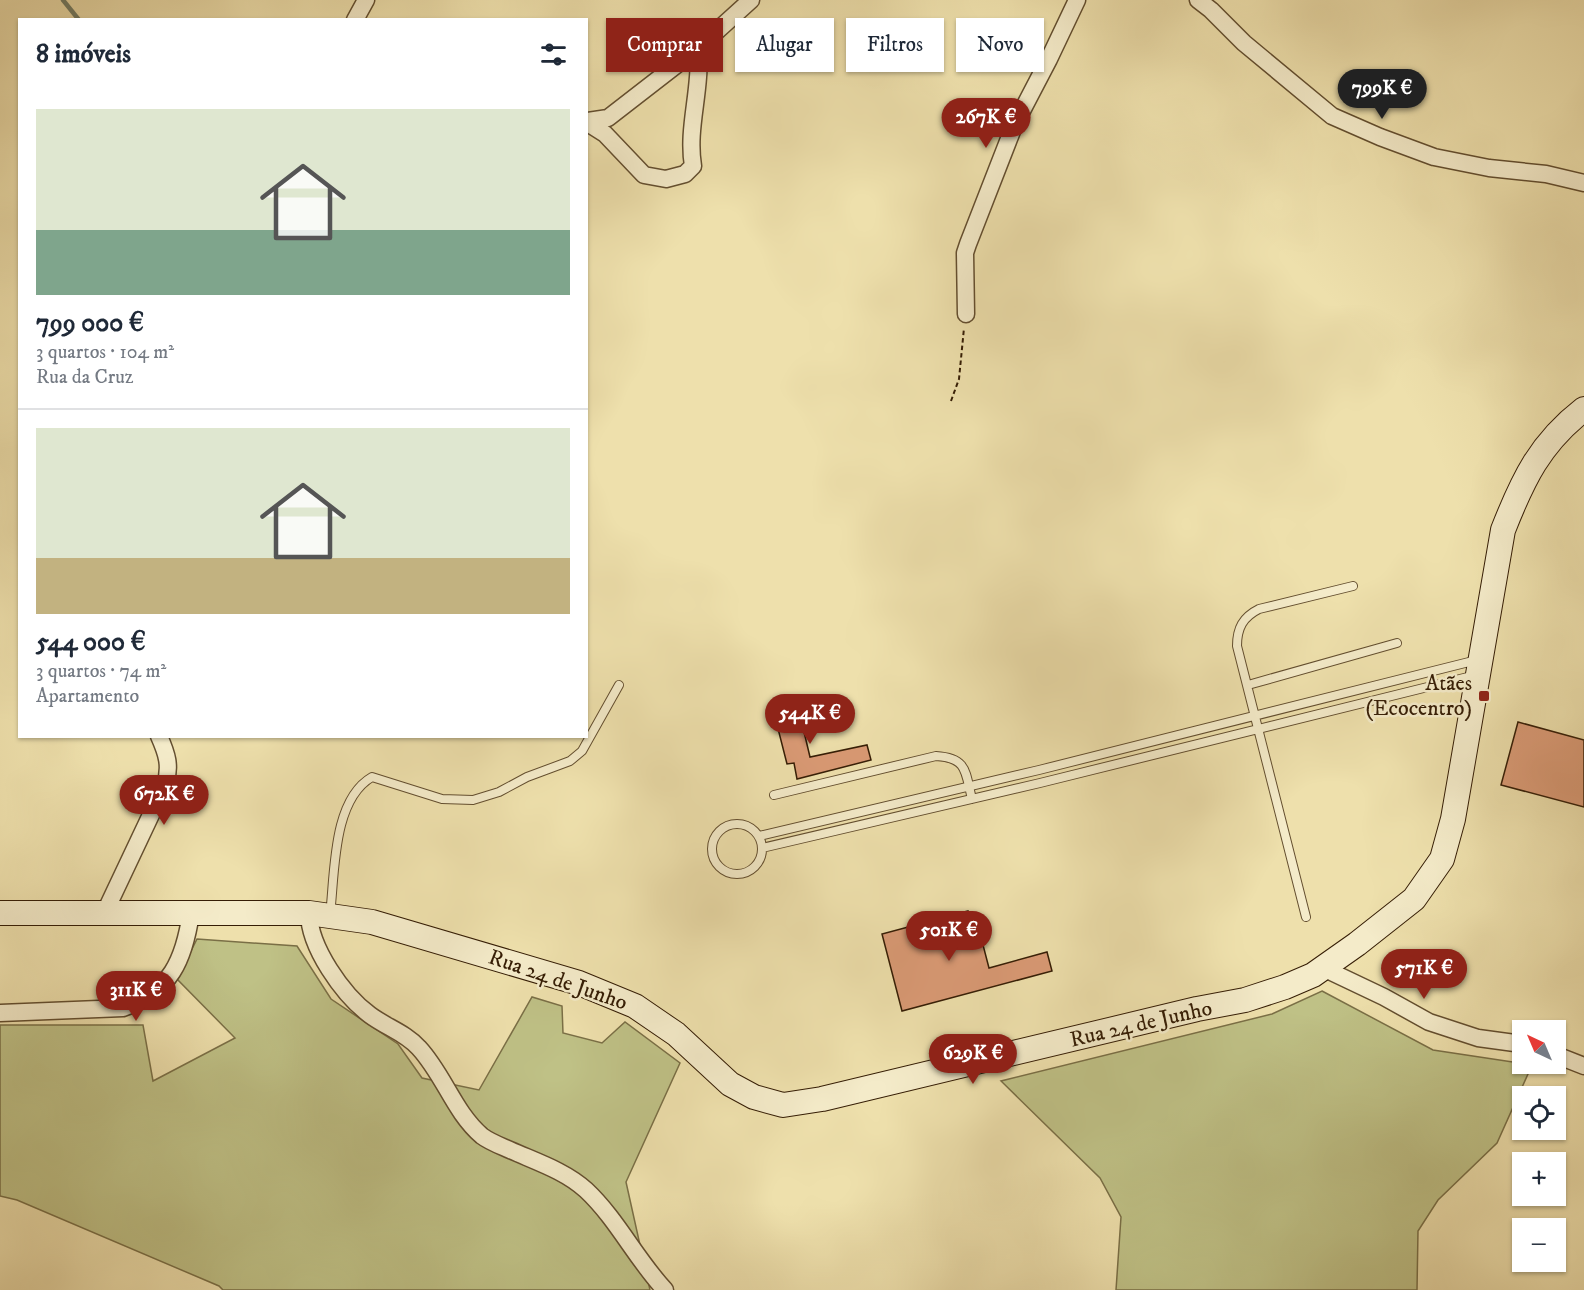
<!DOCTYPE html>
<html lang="pt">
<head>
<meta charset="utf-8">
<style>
  body { margin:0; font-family:"IM FELL DW Pica",serif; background:#f2f2f3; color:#1f2937; height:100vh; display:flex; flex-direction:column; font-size:22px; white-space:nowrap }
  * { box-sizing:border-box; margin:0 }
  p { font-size:20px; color:#747a83 }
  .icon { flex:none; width:33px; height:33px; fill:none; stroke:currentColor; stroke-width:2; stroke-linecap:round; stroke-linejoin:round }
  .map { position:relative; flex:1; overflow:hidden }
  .drawer { position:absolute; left:18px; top:18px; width:570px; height:720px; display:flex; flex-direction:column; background:#fff; border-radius:0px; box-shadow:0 2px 4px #0004 }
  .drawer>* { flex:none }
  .guide { position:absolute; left:606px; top:18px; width:570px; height:54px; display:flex; gap:12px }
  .needle { width:39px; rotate:316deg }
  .buttons { position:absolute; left:1512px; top:1020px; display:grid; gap:12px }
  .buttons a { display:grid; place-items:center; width:54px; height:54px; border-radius:0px; background:#fff; box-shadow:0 2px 4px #0004; font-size:30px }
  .price { position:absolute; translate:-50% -51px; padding:0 14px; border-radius:21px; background:#8f2418; color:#fff; font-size:20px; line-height:39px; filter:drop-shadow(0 2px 3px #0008) }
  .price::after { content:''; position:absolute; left:50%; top:36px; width:18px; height:14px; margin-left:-9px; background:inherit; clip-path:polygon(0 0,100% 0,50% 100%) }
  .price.active { background:#222; color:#fff }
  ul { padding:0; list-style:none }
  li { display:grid; align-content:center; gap:12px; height:318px; padding:0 18px }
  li+li { border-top:2px solid #e0e1e3 }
  li span { display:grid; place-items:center; height:186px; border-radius:0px; color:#555 }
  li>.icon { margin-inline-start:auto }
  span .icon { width:108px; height:108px; fill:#fffc; stroke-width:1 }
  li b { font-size:26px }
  h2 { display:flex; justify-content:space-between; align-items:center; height:72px; padding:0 18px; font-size:26px }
  .pill { padding:0 21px; border-radius:0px; background:#fff; box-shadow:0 2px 4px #0004; font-size:21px; line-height:54px }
  .pill.active { background:#8f2418; color:#fff }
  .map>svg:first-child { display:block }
  .green { fill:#bfc186; stroke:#7a6f46; stroke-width:1.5 }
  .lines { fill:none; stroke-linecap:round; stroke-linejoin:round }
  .stream { stroke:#717d67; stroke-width:4.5 }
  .building { fill:#da9a75; stroke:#351d05; stroke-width:1.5 }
  .service-casing { stroke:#634e2f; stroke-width:10 }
  .minor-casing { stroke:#634e2f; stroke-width:19 }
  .secondary-casing { stroke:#351d05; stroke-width:26 }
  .path { stroke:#351d05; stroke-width:2; stroke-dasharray:4.5 3; stroke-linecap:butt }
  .service { stroke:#f4ebc9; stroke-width:8 }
  .minor { stroke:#f4ebc9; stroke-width:16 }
  .secondary { stroke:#f4ebc9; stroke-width:24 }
  .poi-dot { fill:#8f2418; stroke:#f4ebc9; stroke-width:2 }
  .labels { text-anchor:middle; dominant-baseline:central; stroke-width:5; stroke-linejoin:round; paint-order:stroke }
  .poi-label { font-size:22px; fill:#351d05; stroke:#f4ebc9; text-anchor:end }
  .street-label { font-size:22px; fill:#351d05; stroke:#f4ebc9 }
</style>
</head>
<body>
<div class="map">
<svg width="1584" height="1290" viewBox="0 0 1584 1290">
  <rect width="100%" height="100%" fill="#eee0ac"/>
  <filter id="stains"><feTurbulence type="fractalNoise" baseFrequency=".00333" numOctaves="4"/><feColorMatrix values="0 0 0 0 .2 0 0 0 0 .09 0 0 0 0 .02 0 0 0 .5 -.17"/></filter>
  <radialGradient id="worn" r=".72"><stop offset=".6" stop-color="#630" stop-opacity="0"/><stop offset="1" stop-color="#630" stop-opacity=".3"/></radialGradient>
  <path class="green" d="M197,939l100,7 34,53 67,45 24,34 57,12 53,-93 30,9 1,27 39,10 23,-21 55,41 -54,119 24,108h-427l-4,-4 -202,-86 -17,-4v-171h143l10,56 82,-43 -58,-59z
    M1322,991l111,59 99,15 -35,78 -59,57 -20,31 -1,59h-301l5,-73 -21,-39 -99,-97 271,-67z"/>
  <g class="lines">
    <path class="stream" d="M63,0l16,20"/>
  </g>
  <path class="building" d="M796,698l14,59 57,-12 4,15 -74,19 -3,-16 -7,1 -15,-59z
    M1518,722l66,18v67l-83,-22z
    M968,911l2,8 6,-1 13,50 58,-16 5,19 -150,40 -20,-77z"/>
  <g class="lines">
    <defs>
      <path id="service" d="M1248,685l149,-42
        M774,795l162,-39c32,2 29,16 36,43
        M712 849a25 25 0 1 1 50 0a25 25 0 1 1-50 0Z
        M759,836l280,-66 438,-110
        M762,848l278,-65 436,-108
        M330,915c5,-41 2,-115 42,-138l70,22 31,1 26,-8 28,-15 43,-16 12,-10 37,-66
        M1306,917l-69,-271c0,-18 6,-29 22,-37l94,-23"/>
      <path id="minor" d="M1198,0l13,10 33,33 88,73 48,21 54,20 55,11 57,6 38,9
        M355,20l11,-20
        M588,121l20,-3 89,-69
        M586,122l19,12 39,41 22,4 19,-5 8,-8c-5,-30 3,-59 5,-89 1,-9 0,-19 -1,-28l54,-49
        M966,314l-1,-61 3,-9 46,-118 35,-67 28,-59
        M105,912l60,-127c6,-19 2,-31 -6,-49
        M309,913c0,34 34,82 61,102 16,12 36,18 49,33 25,27 35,64 63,88 8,6 19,10 28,14 27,12 55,21 76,40 31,29 50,69 79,100
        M1323,968l61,29 45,25 49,16 44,6
        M0,1013l123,-5c48,-17 61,-48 68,-95
        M1556,1055l28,11"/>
      <path id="secondary" d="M0,913h309l63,9 207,61 56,23 41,28 54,50 24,13 29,8 39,-6 375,-90 48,-9 40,-13 28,-12 44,-31 57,-45 28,-40 11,-40 50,-289c20,-51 37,-87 81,-121"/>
    </defs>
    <use href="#service" class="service-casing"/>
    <use href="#minor" class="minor-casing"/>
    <use href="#secondary" class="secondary-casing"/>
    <path class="path" d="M951,401l8,-22 5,-51"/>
    <use href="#service" class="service"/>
    <use href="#minor" class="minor"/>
    <use href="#secondary" class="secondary"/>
  </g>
  <rect class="poi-dot" x="1478" y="690" width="12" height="12" rx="3"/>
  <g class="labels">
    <g class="poi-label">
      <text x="1472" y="683">Atães<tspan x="1472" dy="25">(Ecocentro)</tspan></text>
    </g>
    <g class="street-label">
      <text transform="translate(558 980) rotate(19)">Rua 24 de Junho</text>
      <text transform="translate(1141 1024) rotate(-13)">Rua 24 de Junho</text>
    </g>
  </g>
  <rect width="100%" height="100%" filter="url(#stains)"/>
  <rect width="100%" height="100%" fill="url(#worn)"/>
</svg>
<div class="buttons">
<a><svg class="needle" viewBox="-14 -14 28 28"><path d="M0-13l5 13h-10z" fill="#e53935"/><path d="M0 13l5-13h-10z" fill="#747a83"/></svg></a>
<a><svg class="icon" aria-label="locate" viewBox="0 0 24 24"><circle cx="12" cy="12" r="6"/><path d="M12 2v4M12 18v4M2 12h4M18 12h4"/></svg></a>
<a>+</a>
<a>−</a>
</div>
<b class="price active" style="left:1382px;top:120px">799K €</b>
<b class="price" style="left:986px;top:149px">267K €</b>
<b class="price" style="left:810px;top:745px">544K €</b>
<b class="price" style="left:164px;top:826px">672K €</b>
<b class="price" style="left:949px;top:962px">501K €</b>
<b class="price" style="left:1424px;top:1000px">571K €</b>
<b class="price" style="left:136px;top:1022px">311K €</b>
<b class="price" style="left:973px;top:1085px">629K €</b>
<div class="guide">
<a class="pill active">Comprar</a>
<a class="pill">Alugar</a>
<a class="pill">Filtros</a>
<a class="pill">Novo</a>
</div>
<section class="drawer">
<h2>8 imóveis<svg class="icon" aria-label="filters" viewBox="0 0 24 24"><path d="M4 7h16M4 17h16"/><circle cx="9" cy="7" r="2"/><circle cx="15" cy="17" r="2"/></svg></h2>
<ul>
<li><span style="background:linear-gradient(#dfe7d0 65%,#7fa58c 0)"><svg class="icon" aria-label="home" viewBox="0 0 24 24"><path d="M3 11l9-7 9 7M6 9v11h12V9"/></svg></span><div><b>799 000 €</b><p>3 quartos · 104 m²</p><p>Rua da Cruz</p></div></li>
<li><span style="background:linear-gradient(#dfe7d0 70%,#c2b280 0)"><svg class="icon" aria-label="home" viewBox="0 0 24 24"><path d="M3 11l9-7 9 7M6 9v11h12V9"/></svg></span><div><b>544 000 €</b><p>3 quartos · 74 m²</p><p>Apartamento</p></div></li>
</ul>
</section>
</div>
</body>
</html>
